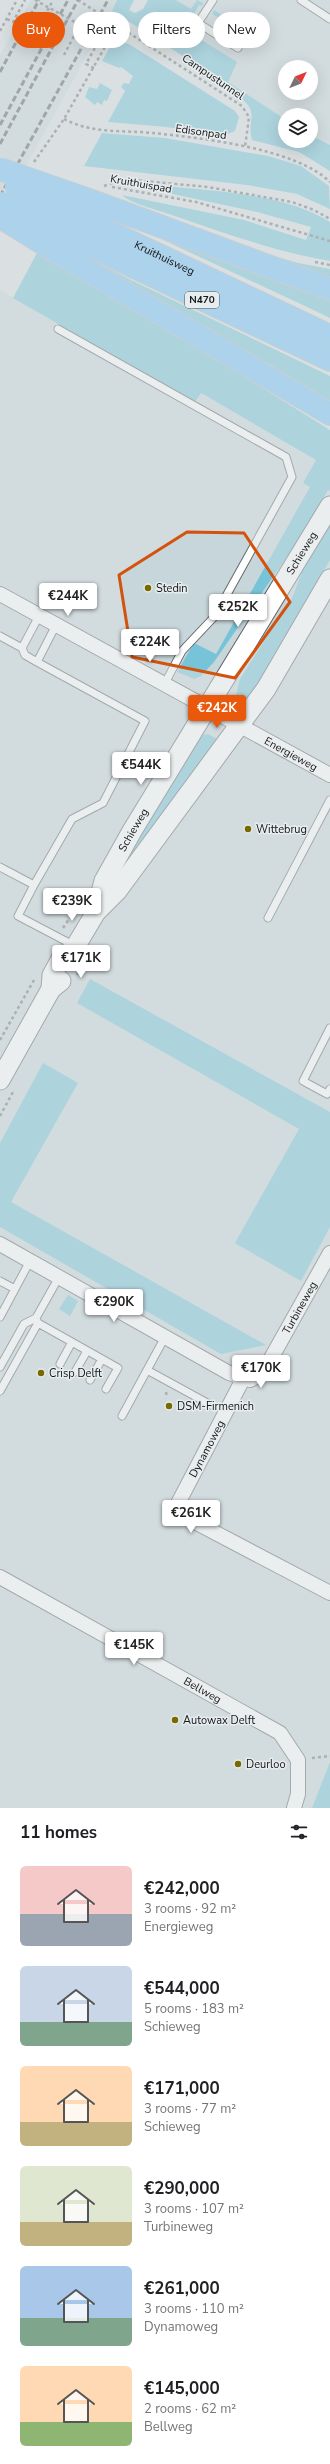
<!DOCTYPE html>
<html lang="en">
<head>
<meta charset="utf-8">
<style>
  body { margin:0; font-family:"Nunito Sans",sans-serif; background:#f6f6f6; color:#202124; height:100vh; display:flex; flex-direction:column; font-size:15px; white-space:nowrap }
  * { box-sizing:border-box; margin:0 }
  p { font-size:13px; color:#757577 }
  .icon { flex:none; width:22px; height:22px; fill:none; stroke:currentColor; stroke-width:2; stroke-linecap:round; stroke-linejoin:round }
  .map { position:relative; height:1808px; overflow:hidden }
  .panel { display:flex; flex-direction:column; background:#fff; flex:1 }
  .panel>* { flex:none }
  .guide { position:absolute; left:12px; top:12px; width:306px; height:36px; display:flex; gap:8px }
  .needle { width:26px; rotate:47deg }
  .controls { position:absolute; left:278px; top:60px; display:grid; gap:8px }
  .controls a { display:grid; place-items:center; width:40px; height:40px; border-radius:50%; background:#fff; box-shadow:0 4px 16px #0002; font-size:20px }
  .price { position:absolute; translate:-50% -34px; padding:0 9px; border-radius:4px; background:#fff; color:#222; font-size:13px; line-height:26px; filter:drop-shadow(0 1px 2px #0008) }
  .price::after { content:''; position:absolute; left:50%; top:24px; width:12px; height:9px; margin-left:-6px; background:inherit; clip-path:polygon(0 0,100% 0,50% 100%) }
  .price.current { background:#ea580c; color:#fff }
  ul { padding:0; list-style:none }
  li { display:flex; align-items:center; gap:12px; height:100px; padding:0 20px }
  li span { display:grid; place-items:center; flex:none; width:112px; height:80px; border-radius:6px; color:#555 }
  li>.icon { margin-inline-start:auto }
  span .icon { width:48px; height:48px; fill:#fffc; stroke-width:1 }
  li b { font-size:17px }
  h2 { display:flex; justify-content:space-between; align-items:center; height:48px; padding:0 20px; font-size:17px }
  .pill { padding:0 14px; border-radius:18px; background:#fff; box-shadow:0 4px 16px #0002; font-size:14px; line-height:36px }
  .pill.current { background:#ea580c; color:#fff }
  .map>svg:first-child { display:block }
  .built { fill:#c7d6da; fill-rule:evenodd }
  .green { fill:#77c3d8 }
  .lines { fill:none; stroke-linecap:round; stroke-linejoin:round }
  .lane-casing { stroke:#626769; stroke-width:9 }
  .street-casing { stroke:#626769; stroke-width:16 }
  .secondary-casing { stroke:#626769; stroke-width:21 }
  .highway-casing { stroke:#b8b9b9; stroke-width:24 }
  .path { stroke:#717576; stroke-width:2.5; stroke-dasharray:3 3; stroke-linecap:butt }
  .lane { stroke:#fff; stroke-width:7 }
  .street { stroke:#fff; stroke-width:14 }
  .secondary { stroke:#fff; stroke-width:19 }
  .highway { stroke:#76c0f7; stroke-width:22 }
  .rail { stroke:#5e6162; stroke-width:3; stroke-dasharray:6 3; stroke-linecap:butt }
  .highway-bridge-casing { stroke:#b8b9b9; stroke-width:24; stroke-linecap:butt }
  .highway-bridge { stroke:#76c0f7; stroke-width:22 }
  .marked { fill:none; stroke:#d3520d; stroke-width:3; stroke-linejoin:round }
  .poi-dot { fill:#786900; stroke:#e7edee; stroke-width:1.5 }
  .labels { text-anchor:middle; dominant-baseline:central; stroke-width:3; stroke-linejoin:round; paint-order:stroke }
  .shield { fill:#e7edee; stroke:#535658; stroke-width:1 }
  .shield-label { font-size:10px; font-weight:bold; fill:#141617 }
  .street-label { font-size:11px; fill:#141617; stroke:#e7edee }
  .poi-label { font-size:11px; fill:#141617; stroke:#e7edee; text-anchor:start }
</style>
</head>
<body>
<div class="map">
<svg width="330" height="1808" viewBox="0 0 330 1808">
  <rect width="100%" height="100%" fill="#dae0e1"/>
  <path class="built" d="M31,0h91l-7,14 -4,-2 -111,201v-158z
    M160,0h170v144l-19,-10v-19h-26v3l-50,-29 -92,-61zM285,67h26v26h-26z
    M0,290l195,112 5,-9 130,75v1340h-330z"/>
  <path class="green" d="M117,0h17l-5,10 6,3 8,-4 5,-9h28l15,9 6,-9 6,3 -1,3 -3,-1 -14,24 -19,-11 71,44 -9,20 57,37v22h26v-6l19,10v26l-31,-19 -47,-12c-6,-23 11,-29 -19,-47l2,-4 -123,-78z
    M214,10l50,32 -2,3 -50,-31z
    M118,41l11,3 106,67 4,6 -4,14 -10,4 -59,-8 -58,-5 17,-31 -4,-4 3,-4 5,1 4,-8 -12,-9 -2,1 -17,-7 8,-14z
    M100,83l12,7 -5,11 -3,-1 -2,5 -5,-3 -2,3 -10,-8 4,-10 8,2z
    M102,133l63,5 103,18 33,10 28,20 1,23 -33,-15 -50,-9 -163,-19z
    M121,183c13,-2 30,2 43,3 51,5 122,8 166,36v39c-55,-9 -108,-29 -161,-47 -12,-4 -39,-11 -47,-19l122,25 62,20 5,-13 -54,-15z
    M144,231l186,65v22l-25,-12z
    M71,248l60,32 199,96v33z
    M254,250l44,13 32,6v14z
    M38,251l164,99 128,80v61l-2,-1 -22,39 -92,133 -13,14 -7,3 -17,-7 17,-29 22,11 94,-167 -7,-4 13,-23 -115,-67 -6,9 -182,-104z
    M330,523v37l-61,103 -5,20 -15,17 -9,6 -5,-7 5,-20 53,-83 10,-27z
    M208,734l9,5 1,5 -5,8 -107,134 93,-150z
    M90,979l240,133v115l-29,54 -66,-38 64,-114 -222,-126z
    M43,1063l35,20 -67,119 255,143 -45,9 -221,-127v-84z
    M68,1295l10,6 -8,15 -11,-7z
    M330,1762v46h-18z"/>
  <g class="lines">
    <defs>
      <path id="lane" d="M213,0l-15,23 40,25
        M301,0l29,19
        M58,329l228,128 6,20 -77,139 -33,35 -18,34
        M0,636l22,12 17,-32
        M22,648l3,7 12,7
        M0,867l34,18 -16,31 57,30
        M34,885l38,-66 31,-16 42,-82 -108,-59 19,-37
        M268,918l62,-118
        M330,1028l-27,53 24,13 3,-5
        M0,1281l15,8
        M0,1317l30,-56
        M36,1318l23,-41
        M60,1364l12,-22
        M0,1367l24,-43 12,-6 2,5 80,45 -12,21
        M147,1370l64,35
        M75,1372l12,-21
        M90,1380l12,-21
        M0,1391l38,-68
        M122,1416l43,-79"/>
      <g id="street">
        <path id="s1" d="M0,594l330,181"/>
        <path id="s2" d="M0,1244l229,129 21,7 8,-4 11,-14 61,-109"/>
        <path d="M243,1379l-69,132 156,82"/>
        <path id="s3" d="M0,1577l280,156 18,27v34l-4,14"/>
      </g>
      <g id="secondary">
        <path id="s4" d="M96,911l8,-30 28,-50 198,-325"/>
        <path d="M51,989l1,-14 10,-18 12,-8 22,-37 21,-21 149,-202 64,-110"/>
        <path d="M0,1080l51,-91 10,-8"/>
      </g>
      <g id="highway">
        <path d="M95,202l235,87"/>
        <path id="s5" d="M85,220l245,116"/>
        <path d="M75,239l255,121"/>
        <path d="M65,257l265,157"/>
      </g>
    </defs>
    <use href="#lane" class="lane-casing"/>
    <use href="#street" class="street-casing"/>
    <use href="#secondary" class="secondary-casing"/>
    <use href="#highway" class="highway-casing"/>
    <path class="path" d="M35,0l74,41
      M78,0l164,106 7,11 -4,30
      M7,19l6,3 12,-22
      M0,31l17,-31
      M33,37l19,-35
      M64,55l19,-36
      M94,68l-8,-4 15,-27
      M64,119c29,15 58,11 89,14 48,5 142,15 177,49
      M34,162l30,-43 54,-95
      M104,186l19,-7 85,8 84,15 22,8 16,9
      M112,187l84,15 134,39
      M315,262l15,3
      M63,928l15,-22
      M77,975l5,-10
      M0,1040l34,-60
      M0,1116l13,-24
      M166,1392l1,6
      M312,1758l18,-2"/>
    <use href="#lane" class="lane"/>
    <use href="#street" class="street"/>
    <use href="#secondary" class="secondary"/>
    <use href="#highway" class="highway"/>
    <path class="rail" d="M0,72l39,-72
      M0,125l68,-125
      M0,144l78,-144
      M0,196l108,-196"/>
    <defs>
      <path id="highway-bridge" d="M0,169l95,33
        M16,187l69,33
        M0,203l75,36
        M0,217l65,40"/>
    </defs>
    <use href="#highway-bridge" class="highway-bridge-casing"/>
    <use href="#highway-bridge" class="highway-bridge"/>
  </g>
  <path d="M0 0H330V1808H0ZM187,532l57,1 46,69 -55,76 -103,-21 -13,-82z" fill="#dae0e1" fill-opacity=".55" fill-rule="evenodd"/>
  <path class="marked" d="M187,532l57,1 46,69 -55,76 -103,-21 -13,-82z"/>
  <g class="poi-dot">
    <circle cx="148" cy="588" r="4"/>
    <circle cx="248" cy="829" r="4"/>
    <circle cx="41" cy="1373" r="4"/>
    <circle cx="169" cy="1406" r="4"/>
    <circle cx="175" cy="1720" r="4"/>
    <circle cx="238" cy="1764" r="4"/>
  </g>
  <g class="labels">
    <rect class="shield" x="185" y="292" width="34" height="16" rx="3"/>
    <g class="shield-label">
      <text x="202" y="300">N470</text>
    </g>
    <g class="street-label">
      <text transform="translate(213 77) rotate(34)">Campustunnel</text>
      <text transform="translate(201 132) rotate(8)">Edisonpad</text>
      <text transform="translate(141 184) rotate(10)">Kruithuispad</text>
      <text stroke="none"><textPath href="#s5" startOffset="88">Kruithuisweg</textPath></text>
      <text stroke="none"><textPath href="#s4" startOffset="414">Schieweg</textPath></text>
      <text stroke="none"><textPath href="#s1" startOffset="332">Energieweg</textPath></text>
      <text stroke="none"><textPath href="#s4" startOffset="90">Schieweg</textPath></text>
      <text stroke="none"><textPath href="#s2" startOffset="374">Turbineweg</textPath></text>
      <text transform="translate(207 1449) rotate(-62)">Dynamoweg</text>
      <text stroke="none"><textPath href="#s3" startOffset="232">Bellweg</textPath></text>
    </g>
    <g class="poi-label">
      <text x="156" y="588">Stedin</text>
      <text x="256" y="829">Wittebrug</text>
      <text x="49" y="1373">Crisp Delft</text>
      <text x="177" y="1406">DSM-Firmenich</text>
      <text x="183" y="1720">Autowax Delft</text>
      <text x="246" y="1764">Deurloo</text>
    </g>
  </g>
</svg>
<div class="controls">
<a><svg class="needle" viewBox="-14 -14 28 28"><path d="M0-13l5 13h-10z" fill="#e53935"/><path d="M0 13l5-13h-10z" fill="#757577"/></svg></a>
<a><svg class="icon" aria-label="layers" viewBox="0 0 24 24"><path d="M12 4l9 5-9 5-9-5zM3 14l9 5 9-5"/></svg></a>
</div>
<b class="price" style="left:68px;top:617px">€244K</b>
<b class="price" style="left:238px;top:628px">€252K</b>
<b class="price" style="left:150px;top:663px">€224K</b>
<b class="price current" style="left:217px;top:729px">€242K</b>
<b class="price" style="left:141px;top:786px">€544K</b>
<b class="price" style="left:72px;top:922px">€239K</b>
<b class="price" style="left:81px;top:979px">€171K</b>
<b class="price" style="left:114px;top:1323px">€290K</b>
<b class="price" style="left:261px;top:1389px">€170K</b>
<b class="price" style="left:191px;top:1534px">€261K</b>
<b class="price" style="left:134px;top:1666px">€145K</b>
<div class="guide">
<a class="pill current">Buy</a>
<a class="pill">Rent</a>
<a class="pill">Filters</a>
<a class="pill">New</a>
</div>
</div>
<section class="panel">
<h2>11 homes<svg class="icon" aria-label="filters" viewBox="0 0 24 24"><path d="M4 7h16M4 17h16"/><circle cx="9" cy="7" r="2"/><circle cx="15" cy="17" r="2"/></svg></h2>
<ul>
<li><span style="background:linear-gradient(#f6c9c9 60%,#9aa5b1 0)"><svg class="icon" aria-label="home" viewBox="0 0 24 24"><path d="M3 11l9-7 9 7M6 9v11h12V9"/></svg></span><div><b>€242,000</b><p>3 rooms · 92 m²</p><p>Energieweg</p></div></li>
<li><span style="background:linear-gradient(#c9d6e8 70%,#7fa58c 0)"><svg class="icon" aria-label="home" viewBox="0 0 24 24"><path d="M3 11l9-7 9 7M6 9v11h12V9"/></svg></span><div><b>€544,000</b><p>5 rooms · 183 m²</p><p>Schieweg</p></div></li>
<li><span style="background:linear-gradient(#ffd9b3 70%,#c2b280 0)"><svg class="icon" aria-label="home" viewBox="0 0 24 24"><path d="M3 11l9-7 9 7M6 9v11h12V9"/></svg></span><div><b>€171,000</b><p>3 rooms · 77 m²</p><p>Schieweg</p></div></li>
<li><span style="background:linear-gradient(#dfe7d0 70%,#c2b280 0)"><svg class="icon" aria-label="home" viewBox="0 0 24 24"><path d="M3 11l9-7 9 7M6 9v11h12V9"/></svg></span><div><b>€290,000</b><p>3 rooms · 107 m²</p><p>Turbineweg</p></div></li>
<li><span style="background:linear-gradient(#a9c7e8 65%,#7fa58c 0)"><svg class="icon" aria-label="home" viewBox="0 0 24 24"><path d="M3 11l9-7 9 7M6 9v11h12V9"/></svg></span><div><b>€261,000</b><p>3 rooms · 110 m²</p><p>Dynamoweg</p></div></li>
<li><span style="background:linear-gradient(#ffd9b3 70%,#8fb573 0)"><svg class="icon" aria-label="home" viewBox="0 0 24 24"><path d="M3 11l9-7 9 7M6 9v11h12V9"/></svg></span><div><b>€145,000</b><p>2 rooms · 62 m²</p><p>Bellweg</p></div></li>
</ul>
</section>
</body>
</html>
